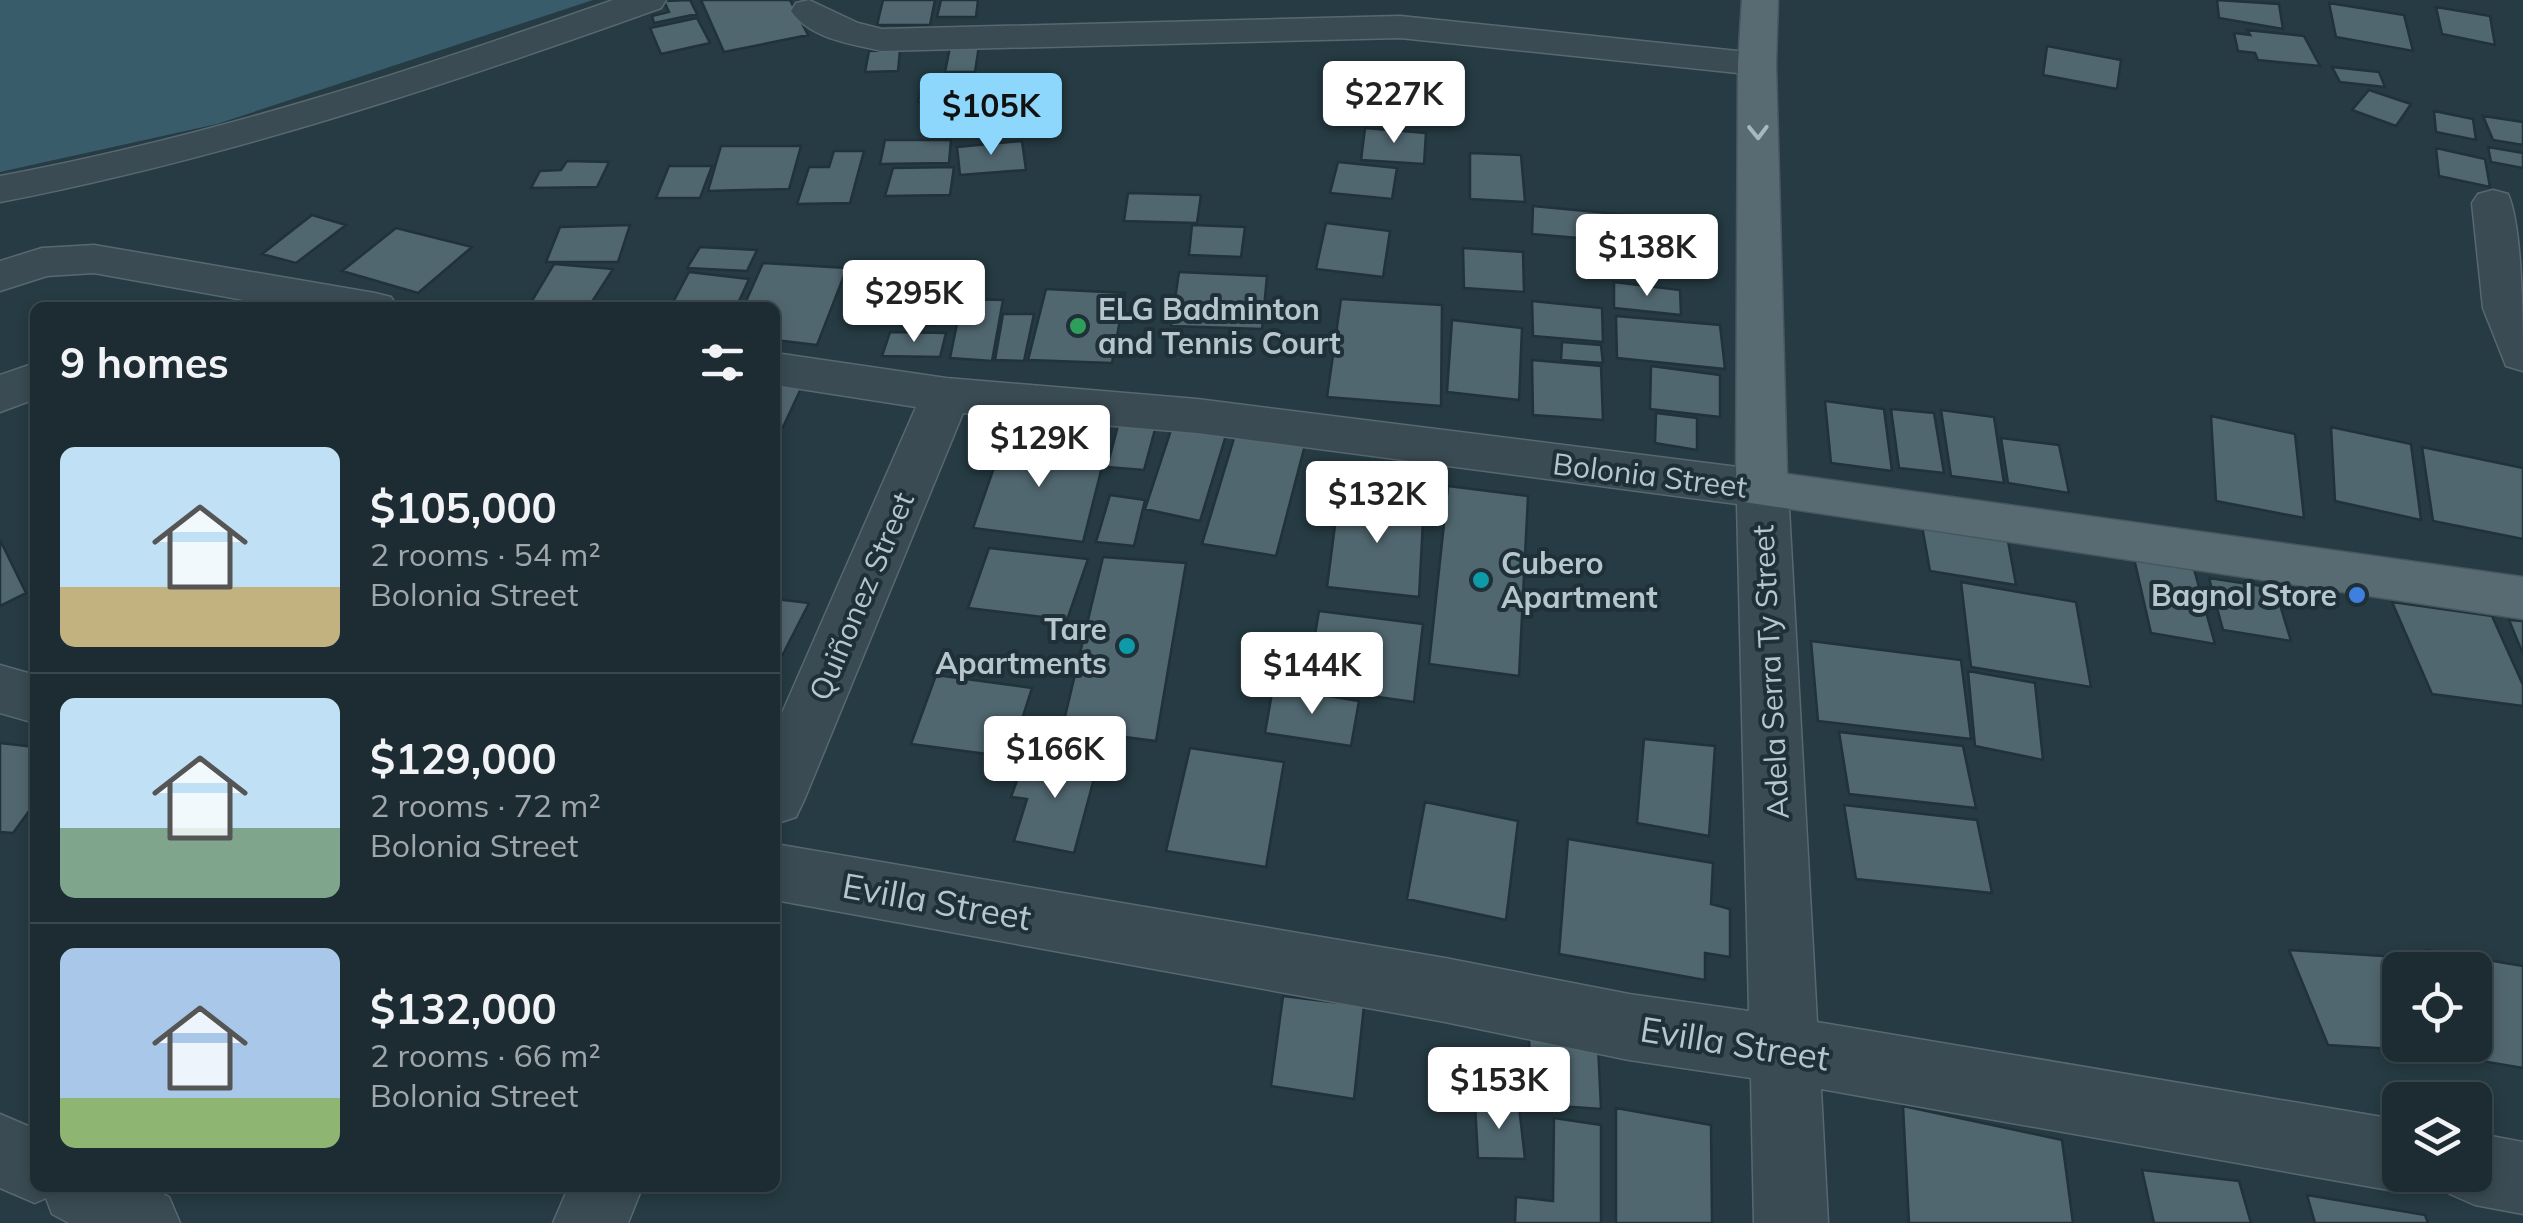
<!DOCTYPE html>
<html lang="en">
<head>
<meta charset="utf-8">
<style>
  body { margin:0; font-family:Mulish,sans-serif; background:#25343a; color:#f1f3f6; height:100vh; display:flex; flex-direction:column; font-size:38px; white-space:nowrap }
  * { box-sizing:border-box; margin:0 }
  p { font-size:32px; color:#a0a7ac }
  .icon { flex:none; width:55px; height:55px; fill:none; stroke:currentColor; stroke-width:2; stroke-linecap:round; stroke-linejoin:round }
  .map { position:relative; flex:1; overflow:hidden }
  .details { position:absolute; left:30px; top:302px; width:750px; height:890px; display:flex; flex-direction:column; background:#1c2c32; border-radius:15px; box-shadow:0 5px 15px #0003,0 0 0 2px #3a484d }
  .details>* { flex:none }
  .controls { position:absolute; left:2382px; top:952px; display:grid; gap:20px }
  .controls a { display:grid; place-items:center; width:110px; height:110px; border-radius:15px; background:#1c2c32; box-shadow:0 5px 15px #0003,0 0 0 2px #3a484d; font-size:50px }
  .price { position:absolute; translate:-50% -85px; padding:0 22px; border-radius:10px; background:#fff; color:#222; font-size:32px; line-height:65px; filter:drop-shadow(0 2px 5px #0008) }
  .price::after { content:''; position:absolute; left:50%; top:60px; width:30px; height:22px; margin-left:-15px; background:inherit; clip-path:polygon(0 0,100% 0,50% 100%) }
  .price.active { background:#8dd7fc; color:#111 }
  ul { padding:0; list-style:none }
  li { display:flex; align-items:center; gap:30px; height:250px; padding:0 30px }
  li+li { border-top:2px solid #3a484d }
  li span { display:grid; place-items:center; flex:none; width:280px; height:200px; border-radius:15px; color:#555 }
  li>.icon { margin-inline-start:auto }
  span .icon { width:120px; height:120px; fill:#fffc; stroke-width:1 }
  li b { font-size:42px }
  h2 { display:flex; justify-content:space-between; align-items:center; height:120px; padding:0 30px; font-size:42px }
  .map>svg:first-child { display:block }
  .water { fill:#395c6a }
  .building { fill:#516770; stroke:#21323a; stroke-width:2.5 }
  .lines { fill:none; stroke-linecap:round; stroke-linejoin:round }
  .minor-casing { stroke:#586870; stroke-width:3 }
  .major-casing { stroke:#47575f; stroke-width:3 }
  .minor { fill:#3a4b53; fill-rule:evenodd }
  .major { fill:#586b73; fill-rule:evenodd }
  .oneway { stroke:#a9b8bf }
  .leisure-dot { fill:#2e9e5b; stroke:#1f3038; stroke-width:4 }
  .culture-dot { fill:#0f9aa8; stroke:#1f3038; stroke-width:4 }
  .shop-dot { fill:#3f7fe0; stroke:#1f3038; stroke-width:4 }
  .labels { text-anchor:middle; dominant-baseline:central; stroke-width:8; stroke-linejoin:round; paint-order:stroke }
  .poi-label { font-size:30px; font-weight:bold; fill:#b7c5cc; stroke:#1f3038; text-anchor:start }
  .street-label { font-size:30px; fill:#b7c5cc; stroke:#1f3038 }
  .near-street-label { font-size:35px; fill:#b7c5cc; stroke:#1f3038 }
</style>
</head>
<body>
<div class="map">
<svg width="2523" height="1223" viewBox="0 0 2523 1223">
  <rect width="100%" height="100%" fill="#263b43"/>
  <path class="water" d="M0,0h593l-376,124 -217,48z"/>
  <path class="building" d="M690,0l7,14 -43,9 -2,-7 17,-4 -5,-11z
    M701,0h89l18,35 -84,17z
    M883,0h52l-5,25h-53z
    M941,0h37l-2,17h-39z
    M2217,0l62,4 4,25 -64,-11z
    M2329,3l75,12 9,36 -77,-14z
    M2436,7l54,9 5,29 -53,-11z
    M697,18l13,25 -49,11 -11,-26z
    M2247,30l57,6 16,30 -62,-6 -3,-7 -17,-2 -4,-18 16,2z
    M979,46l-4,26h-30l5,-25z
    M2047,46l74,14 -4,29 -74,-14z
    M900,50l-2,21 -33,1 4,-21z
    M2332,67l47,5 6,15 -45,-5z
    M988,79l-5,24 -65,-1 5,-22z
    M2369,90l42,14 -15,22 -44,-16z
    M2434,111l39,8 3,21 -40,-8z
    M2483,116l40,6v23l-30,-5z
    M1365,128l61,5 -2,31 -63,-4z
    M885,140h66l-2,23 -69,1z
    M1022,141l4,29 -66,5 -3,-28z
    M721,146h80l-12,43 -81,2z
    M2488,147l35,6v15l-32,-6z
    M2436,148l49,11 5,28 -51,-11z
    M834,151h30l-14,52 -53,1 12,-37h20z
    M1470,153l51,2 4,47 -55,-3z
    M567,161l42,1 -12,25 -66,1 9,-17 21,-1z
    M1338,162l59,6 -5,31 -62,-6z
    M669,166h43l-12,32h-44z
    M954,167l-4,28 -65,1 8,-28z
    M1128,193l73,2 -4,28 -73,-2z
    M1533,206l116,11v27l-117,-10z
    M312,215l34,10 -50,38 -34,-9z
    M1326,223l64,8 -7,46 -67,-8z
    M630,225l-12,37h-72l14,-35z
    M1192,225l53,2 -4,30 -52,-2z
    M396,228l76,19 -54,46 -76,-22z
    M700,247l57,3 -10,21 -60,-3z
    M1463,248l60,4 1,40 -60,-4z
    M763,263l84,5 -30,77 -42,-5v-32h-32z
    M901,263h46l-4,26h-49z
    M554,264l59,5 -25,39 -58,-4z
    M689,272l60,7 -13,29h-66z
    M1179,272l88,4 -5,53 -91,-3z
    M1614,282l66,8 1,25 -67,-7z
    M1046,289l79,4 -13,70 -84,-3z
    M896,292h48l-9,33 -47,-1z
    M962,299l41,1 -11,61 -42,-3z
    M1341,299l101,6 -1,101 -114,-9z
    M1532,301l70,7 1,34 -70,-6z
    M1003,314h31l-10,47 -29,-1z
    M1616,316l104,9 5,44 -108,-11z
    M1452,320l70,8 -3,72 -72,-8z
    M890,332l56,1 -6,24 -58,-1z
    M1562,342l39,3 2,18 -42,-3z
    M1532,360l69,6 2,54 -70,-5z
    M1651,366l69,9v42l-70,-8z
    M775,379l29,3 -21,45 -8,-1z
    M1825,401l59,8 8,62 -61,-8z
    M1891,409l43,4 10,60 -45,-5z
    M1941,410l53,7 10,66 -53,-7z
    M1656,413l41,5v32l-42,-7z
    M2211,416l84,18 9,84 -88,-17z
    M1120,418l37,4 -13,48 -37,-3z
    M1173,424l54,8 -27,89 -55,-12z
    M2331,427l80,17 10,76 -86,-19z
    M1007,430l56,6 -8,22 48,5 -20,79 -110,-14z
    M1235,435l70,10 -29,111 -74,-12z
    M2001,438l58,7 10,48 -61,-10z
    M2422,447l101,21v71l-90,-18z
    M1448,486l80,10 -9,180 -90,-12z
    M1339,494l85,8 -5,95 -92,-10z
    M1110,495l35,5 -11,46 -38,-4z
    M1922,526l86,15 8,44 -86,-14z
    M0,540l26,53 -26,13z
    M989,548l99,11 -21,61 -99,-12z
    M2133,554l59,8 23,82 -64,-11z
    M1103,557l83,6 -30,178 -94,-12z
    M2209,578l66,10 16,53 -68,-11z
    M1961,582l115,20 15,85 -120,-20z
    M775,599l34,4 -27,53 -7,-1z
    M2392,602l100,14 31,69v21l-91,-12z
    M1319,611l104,13 -9,78 -108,-15z
    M2509,620l14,1v33z
    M1811,641l150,19 10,79 -153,-18z
    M1968,671l67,12 8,77 -68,-14z
    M936,675l96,13 -22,69 -99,-13z
    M1273,687l86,14 -8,45 -86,-13z
    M1839,732l124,14 13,62 -127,-14z
    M1644,739l71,7 -6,90 -72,-13z
    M0,743l35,4v56l-22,30 -13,-1z
    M1190,748l94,14 -18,105 -100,-16z
    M1045,751l54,9 -25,93 -60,-12 13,-42 -16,-2 8,-22 16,2z
    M1425,802l93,19 -12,99 -99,-21z
    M1844,805l133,15 15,73 -136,-14z
    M1568,839l145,24 -2,41 19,5v48l-25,-4v27l-146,-26z
    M2289,950l110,7 6,13h-5v75h40l3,7 -115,-7z
    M2427,950l96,16v102l-59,-10 -5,-13h16v-75h-42z
    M1283,996l81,10 -10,93 -83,-13z
    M1529,1036l69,8 3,65 -70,-5z
    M1475,1104l44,2 6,53 -47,-1z
    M1903,1106l159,34 11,83h-164z
    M1616,1108l95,17 1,98h-96z
    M1554,1118l47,7v98h-86l1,-26 37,4z
    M2142,1170l97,11 12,42h-97z
    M2307,1195l118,20 3,8h-113z"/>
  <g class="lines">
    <defs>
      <path id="minor" d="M613,0h53l-5,8c-217,78 -434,150 -661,194v-26c210,-39 412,-105 613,-176z
        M809,0l49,23 24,6 518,-13 357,37 14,3 5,8 -5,8 -14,3 -357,-37 -518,13c-30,-7 -72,-12 -91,-40l5,-8z
        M2493,190l15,4c15,33 15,135 15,177l-17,-5 -23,-58 -11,-105 6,-9z
        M94,245l281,48 16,4 7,11h-110l-194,-35 -47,3 -47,15v-30l42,-13z
        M775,353l171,25 251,21 565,71 18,6 8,13 29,533 583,98v55h28l-3,6 -25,11 -579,-103 7,134h-74l-3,-145 -122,-18 -184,-38 -670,-122v-56l670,114 184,36 120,17 -12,-507 -540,-71 -234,-20 -158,385 -9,19 -21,7v-95l141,-322 -141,-22z
        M35,363v36l-35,13v-37z
        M0,665l35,10v48l-35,-10z
        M0,1114l35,15v59h116l18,9 11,26h-111l-17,-9 -6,-16 -11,5 -35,-15z
        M2475,1133l48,9v72l-48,-9 -25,-11 -9,-19h34z
        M568,1188h74l-14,35h-75z"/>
      <path id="major" d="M1742,0h36l-2,64 11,410 736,103v42l-779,-117 -8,-13 2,-425z"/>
    </defs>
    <use href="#minor" class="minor-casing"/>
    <use href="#major" class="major-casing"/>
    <use href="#minor" class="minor"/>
    <use href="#major" class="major"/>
  </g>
  <defs><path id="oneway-chevron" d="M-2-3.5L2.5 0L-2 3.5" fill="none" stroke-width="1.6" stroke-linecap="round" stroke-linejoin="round" transform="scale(2.5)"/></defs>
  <use class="oneway" href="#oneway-chevron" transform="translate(1758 132) rotate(89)"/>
  <circle class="leisure-dot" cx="1078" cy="326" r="10"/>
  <g class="culture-dot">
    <circle cx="1481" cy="580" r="10"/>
    <circle cx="1127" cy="646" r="10"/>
  </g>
  <circle class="shop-dot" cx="2357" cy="595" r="10"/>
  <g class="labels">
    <g class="poi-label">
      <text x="1098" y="309">ELG Badminton<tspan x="1098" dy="34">and Tennis Court</tspan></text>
      <text x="1501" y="563">Cubero<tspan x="1501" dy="34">Apartment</tspan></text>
      <text x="2337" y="595" text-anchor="end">Bagnol Store</text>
      <text x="1107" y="629" text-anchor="end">Tare<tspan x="1107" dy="34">Apartments</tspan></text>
    </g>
    <g class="street-label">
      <text transform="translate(1650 475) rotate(7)">Bolonia Street</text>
      <text transform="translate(861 596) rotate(-67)">Quiñonez Street</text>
      <text transform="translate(1770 672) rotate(-93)">Adela Serra Ty Street</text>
    </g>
    <g class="near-street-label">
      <text transform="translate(937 901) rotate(10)">Evilla Street</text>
      <text transform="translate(1735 1043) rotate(9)">Evilla Street</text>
    </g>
  </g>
</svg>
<div class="controls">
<a><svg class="icon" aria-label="locate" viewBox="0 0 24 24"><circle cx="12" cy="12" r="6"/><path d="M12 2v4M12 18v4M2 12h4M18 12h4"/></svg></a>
<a><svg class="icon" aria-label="layers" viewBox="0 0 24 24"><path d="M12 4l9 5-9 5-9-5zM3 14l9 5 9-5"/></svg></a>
</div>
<b class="price" style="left:1394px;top:146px">$227K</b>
<b class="price active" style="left:991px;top:158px">$105K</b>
<b class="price" style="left:1647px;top:299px">$138K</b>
<b class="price" style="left:914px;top:345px">$295K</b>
<b class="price" style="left:1039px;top:490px">$129K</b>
<b class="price" style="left:1377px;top:546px">$132K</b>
<b class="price" style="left:1312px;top:717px">$144K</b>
<b class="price" style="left:1055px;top:801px">$166K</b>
<b class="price" style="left:1499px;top:1132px">$153K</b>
<section class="details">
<h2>9 homes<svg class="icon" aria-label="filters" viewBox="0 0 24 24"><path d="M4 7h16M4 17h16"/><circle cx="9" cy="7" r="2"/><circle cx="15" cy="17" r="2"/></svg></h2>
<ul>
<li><span style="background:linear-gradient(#bfe0f5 70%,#c2b280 0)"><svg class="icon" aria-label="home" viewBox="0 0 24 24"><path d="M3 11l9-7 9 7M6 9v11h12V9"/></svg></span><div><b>$105,000</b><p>2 rooms · 54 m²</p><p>Bolonia Street</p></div></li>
<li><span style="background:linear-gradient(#bfe0f5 65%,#7fa58c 0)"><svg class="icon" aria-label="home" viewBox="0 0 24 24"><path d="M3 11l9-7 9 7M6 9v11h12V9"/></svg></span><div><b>$129,000</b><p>2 rooms · 72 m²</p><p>Bolonia Street</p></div></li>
<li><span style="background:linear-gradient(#a9c7e8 75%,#8fb573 0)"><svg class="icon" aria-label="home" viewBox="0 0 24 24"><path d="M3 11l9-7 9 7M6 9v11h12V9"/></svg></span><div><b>$132,000</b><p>2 rooms · 66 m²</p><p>Bolonia Street</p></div></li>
</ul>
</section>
</div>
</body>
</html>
